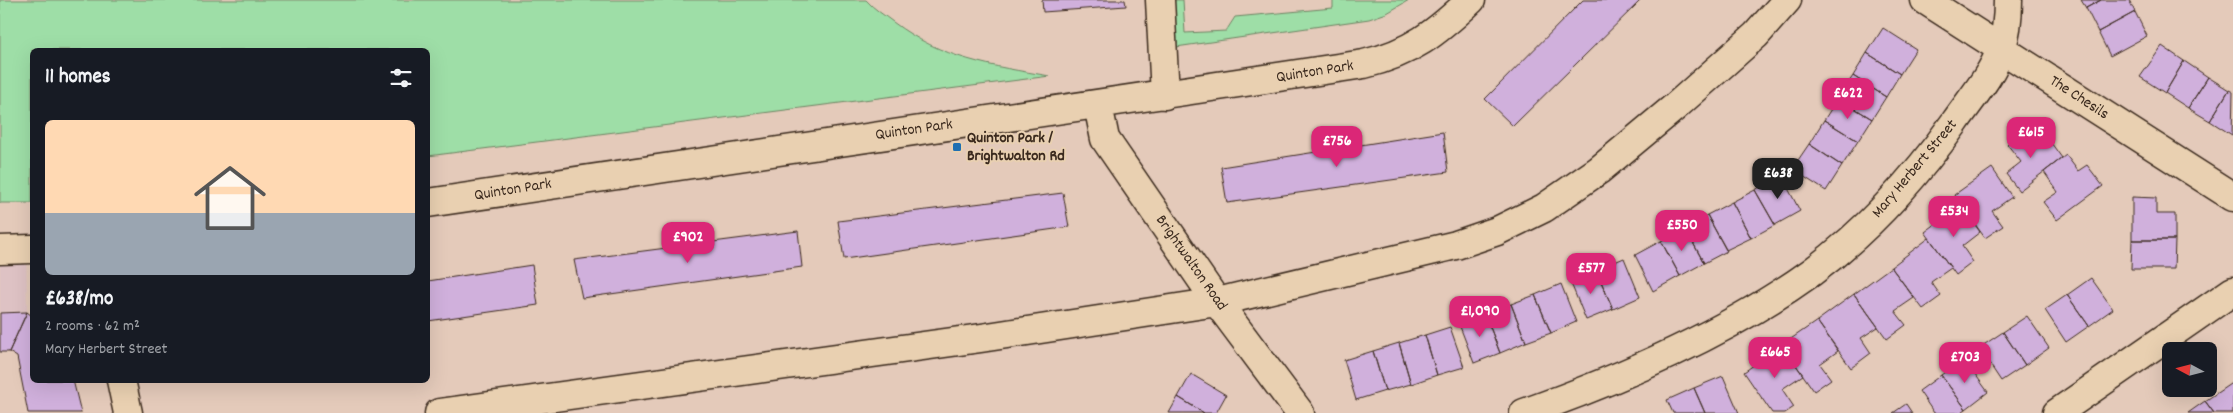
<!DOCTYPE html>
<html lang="en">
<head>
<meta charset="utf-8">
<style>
  body { margin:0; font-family:Dekko,sans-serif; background:#20242c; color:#f1f3f6; height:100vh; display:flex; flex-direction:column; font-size:19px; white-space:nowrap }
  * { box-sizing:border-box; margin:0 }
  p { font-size:16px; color:#9ea1a6 }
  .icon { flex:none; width:28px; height:28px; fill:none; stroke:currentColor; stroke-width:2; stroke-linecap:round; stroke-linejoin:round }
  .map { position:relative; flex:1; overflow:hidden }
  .panel { position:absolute; left:30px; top:48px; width:400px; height:335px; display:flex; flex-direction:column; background:#171b24; border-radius:8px; box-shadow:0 5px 20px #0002 }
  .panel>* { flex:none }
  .needle { width:32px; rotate:277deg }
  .controls { position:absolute; left:2162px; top:342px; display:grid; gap:10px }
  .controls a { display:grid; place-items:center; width:55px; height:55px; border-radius:8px; background:#171b24; box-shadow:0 5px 20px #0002; font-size:25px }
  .price { position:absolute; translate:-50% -42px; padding:0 11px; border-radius:10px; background:#db2777; color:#fff; font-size:16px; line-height:32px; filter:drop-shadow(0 1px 2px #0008) }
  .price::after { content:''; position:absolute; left:50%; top:30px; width:15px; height:11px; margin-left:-8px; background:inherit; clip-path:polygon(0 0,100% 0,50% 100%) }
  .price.selected { background:#222; color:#fff }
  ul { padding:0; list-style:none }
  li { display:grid; align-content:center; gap:10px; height:265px; padding:0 15px }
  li+li { border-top:1px solid #363941 }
  li span { display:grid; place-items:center; height:155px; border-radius:8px; color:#555 }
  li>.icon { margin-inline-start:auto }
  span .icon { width:90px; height:90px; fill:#fffc; stroke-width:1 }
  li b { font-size:21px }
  h2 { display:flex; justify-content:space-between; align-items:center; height:60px; padding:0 15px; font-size:21px }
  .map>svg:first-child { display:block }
  .built { fill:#dec2c4 }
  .green { fill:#9edea7; stroke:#6c8462 }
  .building { fill:#d0b0dc; stroke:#3b2a1e }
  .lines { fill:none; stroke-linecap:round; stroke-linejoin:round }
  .minor-casing { stroke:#3b2a1e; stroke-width:31 }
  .minor { stroke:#e9d0b1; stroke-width:28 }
  .poi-dot { fill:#1f6fb2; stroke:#e9d0b1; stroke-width:2 }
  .labels { text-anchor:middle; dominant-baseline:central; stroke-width:4; stroke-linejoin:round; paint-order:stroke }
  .street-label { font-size:16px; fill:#3b2a1e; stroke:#e9d0b1 }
  .poi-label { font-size:16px; font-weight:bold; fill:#3b2a1e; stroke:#e9d0b1; text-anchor:start }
</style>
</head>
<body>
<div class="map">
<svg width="2233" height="413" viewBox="0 0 2233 413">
  <rect width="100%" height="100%" fill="#e4caba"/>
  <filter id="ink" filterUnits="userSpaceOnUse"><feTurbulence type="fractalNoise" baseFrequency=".02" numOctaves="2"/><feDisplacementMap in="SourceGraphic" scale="10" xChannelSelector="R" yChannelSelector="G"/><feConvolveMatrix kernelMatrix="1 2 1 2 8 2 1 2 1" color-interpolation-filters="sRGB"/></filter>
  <g filter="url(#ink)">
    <path class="built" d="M26,249l1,63 -27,1v-63z"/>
    <path class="green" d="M0,0h866c8,9 18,15 27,22 49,37 98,44 157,54l-622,80v-106h-396v153h-32z
      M1173,0h10l2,33 41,-2 9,-14 98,-9v-8h76l-22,13 -18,6 -193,28z"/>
    <path class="building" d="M1042,0h83l1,6 -83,6z
      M1583,0h58l-128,126 -28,-27z
      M2081,0h20l-15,8z
      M2101,0h28l6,12 -37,20 -12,-24z
      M2135,12l12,24 -37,20 -12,-24z
      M1883,28l33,21 -16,25 -33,-21z
      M2162,46l22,15 -19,32 -25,-16z
      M1867,53l33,21 -14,23 -33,-21z
      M2184,61l24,16 -20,31 -23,-15z
      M1853,76l33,21 -14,22 -34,-21z
      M2208,77l21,13 -19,31 -22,-13z
      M2229,90l4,2 -1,43 -22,-14z
      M1838,98l34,21 -14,22 -34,-21z
      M1824,120l34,21 -16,25 -33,-22z
      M2027,129l13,17 9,-6 13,18 -43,33 -13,-17 15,-12 -14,-18z
      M1443,132l5,40 -221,31 -6,-36z
      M1809,144l33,22 -16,25 -34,-22z
      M2066,155l12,16 9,-6 16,21 -46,34 -14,-18 15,-10 -14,-20z
      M1992,168l20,29 -20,14 11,15 -18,12 -31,-43z
      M1781,175l19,36 -25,14 -20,-35z
      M1755,190l20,35 -24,13 -19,-36z
      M1063,193l6,34 -225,32 -6,-38z
      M2132,197l24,1v16h19v26h-43z
      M1732,202l19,36 -25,12 -19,-35z
      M1961,205l19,27 -18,14 11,16 -17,13 -31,-43z
      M1707,215l20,36 -23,12 -19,-35z
      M1685,228l19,35 -24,13 -19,-35z
      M798,231l4,36 -220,31 -8,-38z
      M1929,238l22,30 -20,14 10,14 -18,13 -32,-42z
      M2132,240h43l-1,29h-43z
      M1661,241l19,35 -27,15 -18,-36z
      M1624,258l16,39 -27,12 -17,-39z
      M532,265l6,40 -110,16v-40z
      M1891,267l23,31 -19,13 11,14 -19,14 -33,-45z
      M1596,270l17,39 -27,11 -16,-39z
      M2091,278l22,31 -24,17 -22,-31z
      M1561,284l15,38 -25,11 -16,-38z
      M1854,294l24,33 -17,11 10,15 -20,15 -34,-47z
      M1535,295l16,38 -25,9 -15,-38z
      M2067,295l22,31 -23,16 -21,-32z
      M1511,304l15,38 -26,11 -15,-39z
      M27,312l5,4v64h41l8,33h-53l-11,-56 -8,-5z
      M27,312l-18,40h-9v-39z
      M1485,314l15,39 -26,10 -15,-39z
      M2027,316l22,32 -24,17 -22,-33z
      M1817,321l21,30 -18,13 11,15 -17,12 -32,-46z
      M1450,327l14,40 -27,8 -12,-40z
      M2003,332l22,33 -24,16 -22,-33z
      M1425,335l12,40 -26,9 -12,-41z
      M1399,343l12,41 -26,7 -12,-40z
      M1782,345l21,30 -21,14 12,18 -9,6h-13l-28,-41z
      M1373,351l12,40 -29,9 -12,-40z
      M1964,359l24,33 -22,17 -25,-34z
      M1191,374l35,21 -10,18h-12l-26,-16z
      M1941,375l25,34 -6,4h-26l-15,-22z
      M1723,376l16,37h-34l-11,-25z
      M2233,382v31h-19l-9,-12z
      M1694,388l11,25h-32l-6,-13z
      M1178,397l26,16h-35z
      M2205,401l9,12h-26z
      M1906,404l6,9h-19z"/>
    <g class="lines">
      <defs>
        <path id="minor" d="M1160,0l5,95
          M1925,0l308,197
          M1098,105l7,34 112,163 83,111
          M428,203c311,-49 624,-91 936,-139 47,-11 72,-31 107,-64
          M0,250l32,-1
          M121,380l7,33
          M439,413l542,-75 236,-36 239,-57 41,-14 47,-23 55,-38 77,-64 80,-71 31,-35
          M1524,413c96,-34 205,-81 288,-141 55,-41 103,-94 143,-150 16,-23 37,-47 46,-73 5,-14 7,-34 7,-49
          M2057,413l176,-122"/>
      </defs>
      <use href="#minor" class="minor-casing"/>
      <use href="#minor" class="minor"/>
    </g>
  </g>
  <rect class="poi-dot" x="952" y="142" width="10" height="10" rx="2.5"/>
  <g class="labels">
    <g class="street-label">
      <text transform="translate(1315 72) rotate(-9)">Quinton Park</text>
      <text transform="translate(2079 98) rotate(33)">The Chesils</text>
      <text transform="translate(914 130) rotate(-8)">Quinton Park</text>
      <text transform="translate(1915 169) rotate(-50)">Mary Herbert Street</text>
      <text transform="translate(513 190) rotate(-9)">Quinton Park</text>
      <text transform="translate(1191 263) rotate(55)">Brightwalton Road</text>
    </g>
    <g class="poi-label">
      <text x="967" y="138">Quinton Park /<tspan x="967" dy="18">Brightwalton Rd</tspan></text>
    </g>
  </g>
</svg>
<div class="controls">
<a><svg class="needle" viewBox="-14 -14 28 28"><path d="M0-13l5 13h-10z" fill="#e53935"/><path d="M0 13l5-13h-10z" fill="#9ea1a6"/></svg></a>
</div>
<b class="price" style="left:1848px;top:120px">£622</b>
<b class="price" style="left:2031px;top:159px">£615</b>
<b class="price" style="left:1337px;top:168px">£756</b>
<b class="price selected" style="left:1778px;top:200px">£638</b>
<b class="price" style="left:1954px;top:238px">£534</b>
<b class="price" style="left:1682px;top:252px">£550</b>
<b class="price" style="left:688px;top:264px">£902</b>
<b class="price" style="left:1591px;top:295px">£577</b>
<b class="price" style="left:1480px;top:338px">£1,090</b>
<b class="price" style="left:1775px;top:379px">£665</b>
<b class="price" style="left:1965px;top:384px">£703</b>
<section class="panel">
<h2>11 homes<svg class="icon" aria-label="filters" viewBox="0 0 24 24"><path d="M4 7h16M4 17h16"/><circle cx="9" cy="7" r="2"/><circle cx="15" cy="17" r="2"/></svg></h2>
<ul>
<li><span style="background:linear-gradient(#ffd9b3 60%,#9aa5b1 0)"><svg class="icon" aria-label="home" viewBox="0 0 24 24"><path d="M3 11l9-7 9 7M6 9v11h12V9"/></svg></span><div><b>£638/mo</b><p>2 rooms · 62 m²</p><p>Mary Herbert Street</p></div></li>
</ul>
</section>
</div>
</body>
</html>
